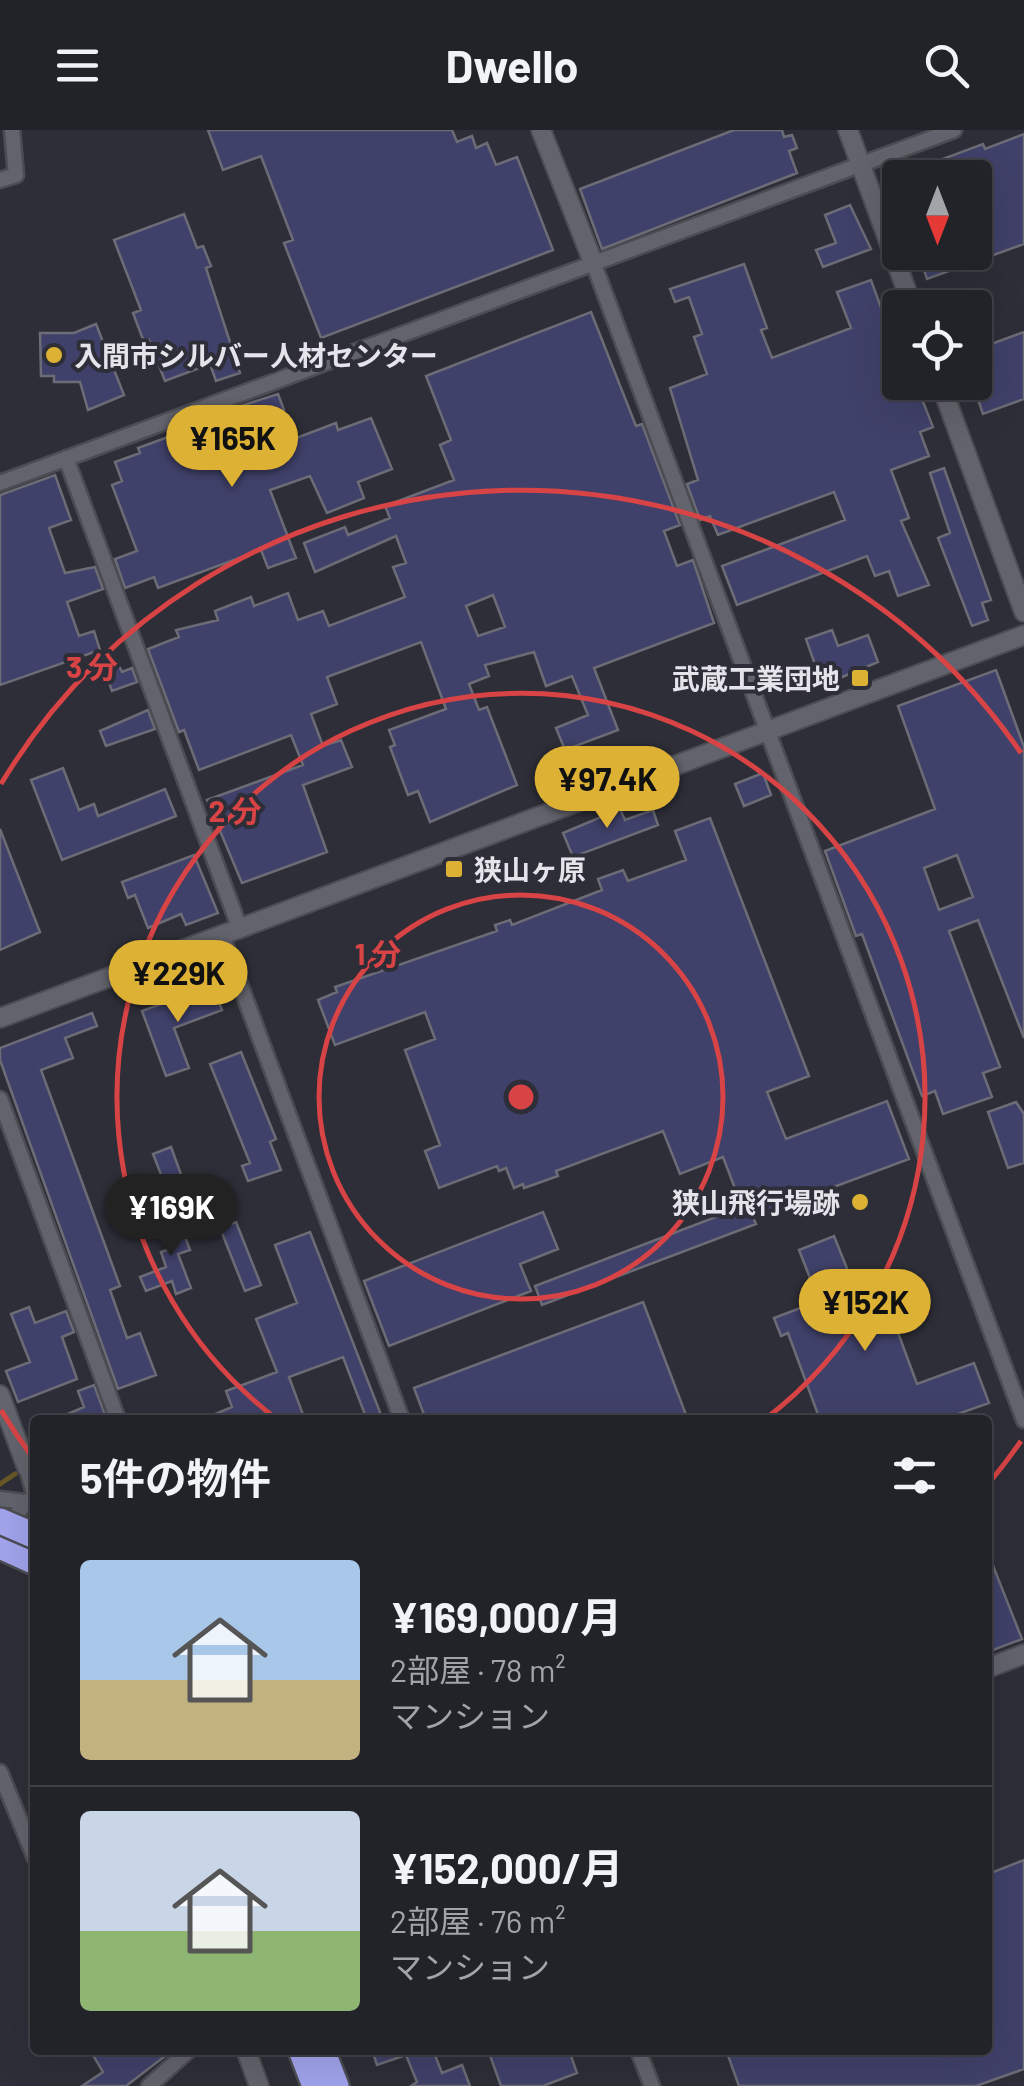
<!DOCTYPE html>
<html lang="ja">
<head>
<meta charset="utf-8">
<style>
  body { margin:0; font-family:Barlow,"Noto Sans JP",sans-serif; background:#2e2f35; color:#f1f3f6; height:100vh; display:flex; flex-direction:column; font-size:38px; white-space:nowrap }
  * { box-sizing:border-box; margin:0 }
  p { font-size:32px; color:#a2a4a8 }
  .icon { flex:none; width:55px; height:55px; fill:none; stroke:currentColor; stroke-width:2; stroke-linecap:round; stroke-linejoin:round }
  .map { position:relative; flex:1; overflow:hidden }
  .side { position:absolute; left:30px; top:1285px; width:962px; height:640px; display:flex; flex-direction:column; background:#222229; border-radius:10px; box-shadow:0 10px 40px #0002,0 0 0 2px #3f3f46 }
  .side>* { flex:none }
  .needle { width:65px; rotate:180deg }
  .controls { position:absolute; left:882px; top:30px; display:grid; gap:20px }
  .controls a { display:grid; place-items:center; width:110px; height:110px; border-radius:10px; background:#222229; box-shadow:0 10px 40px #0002,0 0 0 2px #3f3f46; font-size:50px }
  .price { position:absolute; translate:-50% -85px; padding:0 22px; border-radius:35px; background:#ddb133; color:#111; font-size:32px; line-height:65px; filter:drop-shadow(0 2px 5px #0008) }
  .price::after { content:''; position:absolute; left:50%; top:60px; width:30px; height:22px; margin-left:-15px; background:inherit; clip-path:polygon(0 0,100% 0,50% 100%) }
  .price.active { background:#222; color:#fff }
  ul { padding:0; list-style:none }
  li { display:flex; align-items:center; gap:30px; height:250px; padding:0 50px }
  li+li { border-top:2px solid #3f3f46 }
  li span { display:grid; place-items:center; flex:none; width:280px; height:200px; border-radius:10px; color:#555 }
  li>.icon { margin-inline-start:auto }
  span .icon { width:120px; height:120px; fill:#fffc; stroke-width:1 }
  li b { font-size:42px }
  h2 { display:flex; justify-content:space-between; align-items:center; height:120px; padding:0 50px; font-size:42px }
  header { display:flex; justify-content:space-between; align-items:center; height:130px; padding:0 50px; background:#222229; font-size:45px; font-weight:700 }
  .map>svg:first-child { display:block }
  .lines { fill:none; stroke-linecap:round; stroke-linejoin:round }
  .stream { stroke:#695728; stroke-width:5 }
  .building { fill:#40416a; stroke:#6c6c76; stroke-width:2.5; fill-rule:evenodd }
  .street-casing { stroke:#4c4c53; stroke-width:19 }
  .secondary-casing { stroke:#4c4c53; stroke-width:22 }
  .highway-casing { stroke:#4c4c53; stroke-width:30 }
  .street { stroke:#62636c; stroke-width:14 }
  .secondary { stroke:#62636c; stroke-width:18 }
  .highway { stroke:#a2a4ed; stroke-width:25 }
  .highway-bridge-casing { stroke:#4c4c53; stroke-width:30; stroke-linecap:butt }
  .highway-bridge { stroke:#a2a4ed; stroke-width:25 }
  .ring { fill:none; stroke:#d84445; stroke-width:5 }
  .poi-dot { fill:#ddb133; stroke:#2d2e37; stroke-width:4 }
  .labels { text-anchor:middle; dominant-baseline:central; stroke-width:8; stroke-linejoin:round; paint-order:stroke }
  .poi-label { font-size:28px; font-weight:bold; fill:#e4e4ea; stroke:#2d2e37; text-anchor:start }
  .centre { fill:#d84445; stroke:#2d2e37; stroke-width:5 }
  .ring-label { font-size:30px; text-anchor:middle; font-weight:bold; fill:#d84445; stroke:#2d2e37; stroke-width:8; stroke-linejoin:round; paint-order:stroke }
</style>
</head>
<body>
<header><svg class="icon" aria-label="menu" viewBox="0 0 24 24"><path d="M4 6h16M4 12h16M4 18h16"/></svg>Dwello<svg class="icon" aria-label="search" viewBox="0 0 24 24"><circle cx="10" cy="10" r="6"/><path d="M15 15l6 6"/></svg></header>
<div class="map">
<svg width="1024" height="1956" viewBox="0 0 1024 1956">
  <rect width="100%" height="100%" fill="#2d2e37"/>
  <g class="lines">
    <path class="stream" d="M0,1354l15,-10"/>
  </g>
  <path class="building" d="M208,0h244l5,12 15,-6 4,12 11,-5 9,22 21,-8 36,93 -232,88 -37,-95 9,-3 -32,-84 -38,14z
    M734,0h48l2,7 8,-2 5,13 -8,3 8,22 -195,76 -22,-60z
    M1024,4v110l-97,35 -9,-27h57v-74l-78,-2 86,-32 2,5z
    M850,75l21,44 -48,18 -7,-17 20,-7 -11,-28z
    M184,84l13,34 6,-2 8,20 -5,2 34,105 -24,8 -6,-17 -45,17 -16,-41 -5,2 -11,-29 8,-3 -27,-70z
    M744,134l23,64 -6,2 11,28 79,-30 -14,-36 34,-12 29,80v22l9,16 11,-4 13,33 -13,5 9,24 -38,14 18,48 -8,3 28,64 -31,11 -9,-25 -14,5 -8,-20 -130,49 -15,-39 123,-46 -11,-28 -116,43 -8,-19 -10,4 -13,-36 11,-4 -28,-92 37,-14 -13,-37 8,-3 -13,-37 -14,5 -5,-13z
    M591,182l45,114 6,-2 38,101 -16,6 13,35 16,-6 21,63 -120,45 24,62 -53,20 -9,-22 32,-13 -16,-39 -26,10 -12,-34 -49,13 4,11 -20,8 10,26 8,-3 30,78 -87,37 -12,-31 -10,4 -18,-48 5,-2 -6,-15 57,-21 -25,-67 -94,35 10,27 -26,10 12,32 18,-6 11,27 -49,18 24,67 -85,31 -35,-83 96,-35 -12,-30 -92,35 -15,-40 -5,2 -31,-83 31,-12 -3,-7 42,-10 -3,-9 36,-14 3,9 34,-13 10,27 25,-9 6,15 76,-29 -12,-30 13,-4 -10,-27 -81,36 -11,-29 41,-16 3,8 42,-17 -5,-12 69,-26 -14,-35 11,-5 -25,-64zM493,465l12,32 -27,9 -12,-30z
    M96,194l28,71 -36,15 -8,-28h-26v-6h-13l-1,-43h34z
    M1024,202v67l-41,15 -11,-32 3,-32z
    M278,264l6,16 -9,3 11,29 50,-19 2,7 33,-12 21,51 -34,13 6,16 -37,15 -17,-37 -40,14 26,68 -28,10 -7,-18 -103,38 -4,-11 -29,11 -10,-29 22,-8 -25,-66 10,-4 -7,-19 25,-9 -2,-5 85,-31 -1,-5z
    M944,338l47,132 -9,3 6,17 -16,6 -34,-88 12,-5 -20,-60z
    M55,345l16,45 -22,8 16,45 30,-6 8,22 -36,13 12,34 15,-5 6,19 -100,35v-190z
    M832,500l6,16 30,-11 10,27 -74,31 -5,-13 19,-7 -12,-34z
    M118,534l4,8 10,-4 5,14 -25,9 -8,-22z
    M996,540l28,77v291l-46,-118 -29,11 51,136 -17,6 9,24 -49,17 -8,-23 -13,5 -60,-162 -6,2 -31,-85 110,-42 -37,-103zM957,725l16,42 -34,13 -15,-42z
    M148,580l7,19 -49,17 -6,-15z
    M63,638l16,42 15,-6 4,12 67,-27 11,27 -114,44 -31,-80z
    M763,643l8,22 -27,11 -9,-22z
    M620,679l5,11 28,-10 5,15 -85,32 -10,-24z
    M710,688l99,258 -42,16 19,47 101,-38 22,58 -156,58 3,7 -214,81 -7,-19 207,-79 -19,-50 -43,17 -17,-43 -107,40 2,5 -34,12 -1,-4 -9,4 -8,-20 -7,3 -2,-5 -58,22 -14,-37 15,-6 -35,-95 30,-11 -10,-27 -90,33 -17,-45 19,-8 -2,-5 162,-56 -2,-6 15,-5 2,5 90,-35 -4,-11 25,-9 5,11 58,-21 -11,-29z
    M0,699l40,103 -40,18z
    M194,725l24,58 -32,12 -5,-11 -33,14 -13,-33 -7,3 -6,-16z
    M212,855l10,25 -48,18 15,40 -23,8 -24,-65z
    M92,883l5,13 -32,12 8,20 -32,12 79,216 -10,4 17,48 13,-5 16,42 -38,14 -118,-329v-12z
    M241,922l35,87 -6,3 11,28 -33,11 -6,-15 8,-3 -40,-99z
    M1016,972l8,12v49l-16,5 -20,-56z
    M171,1017l15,41 -17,7 -16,-41z
    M543,1082l15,37 -38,15 11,27 -142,55 -25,-65z
    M176,1083l14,37 -12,4 13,34 -15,6 -4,-13 -26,10 -6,-14 26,-10 -5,-15 9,-3 -11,-29z
    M236,1092l25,63 -16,6 -25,-63z
    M310,1102l73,188h-16l-24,-63 -54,20 16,43h-104l31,-13 -6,-16 51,-19 -21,-53 41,-16 -22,-58z
    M834,1106l26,65 23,-9 34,92 57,-21 15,40 -48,17h-121l-32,-87 -7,3 -7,-18 45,-17 -20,-51z
    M643,1172l45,118h-262l-12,-32z
    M29,1177l6,16 31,-12 8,21 -12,5 15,42 -59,23 -12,-31 24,-9 -19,-48z
    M94,1255l13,35h-53l30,-13 -6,-16z
    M988,1423l34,86 -34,13z
    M1024,1730v209l-48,17h-237l-13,-36h262v-176z
    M90,1920h83l-47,36h-44l21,-14z
    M372,1920h61l9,23 20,-8 8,21h-59l6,-4 -11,-27 -29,10z
    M488,1920h81l8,23 -34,13h-42z"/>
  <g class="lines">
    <defs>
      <path id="street" d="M0,50l16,-5 -4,-45
        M593,132l431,1158
        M66,328l174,471
        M0,353l954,-353
        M222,806l180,484
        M0,969l118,321
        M0,1369l26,3
        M6,1399l20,-27 9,-4 -8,-30
        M0,1642l35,86
        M638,1920l14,36
        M149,1956l40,-36"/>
      <path id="secondary" d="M541,0l52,132
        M848,0l65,178
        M940,252l84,230
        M0,888l1024,-383
        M0,1265l27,73
        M988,1538l36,-14
        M246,1920l13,36"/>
      <path id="highway" d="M0,1416l35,16
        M301,1920l14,36
        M322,1920l14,36"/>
    </defs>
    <use href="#street" class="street-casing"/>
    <use href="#secondary" class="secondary-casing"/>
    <use href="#highway" class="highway-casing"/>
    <use href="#street" class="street"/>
    <use href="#secondary" class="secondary"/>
    <use href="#highway" class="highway"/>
    <defs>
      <path id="highway-bridge" d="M0,1391l35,15"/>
    </defs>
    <use href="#highway-bridge" class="highway-bridge-casing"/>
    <use href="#highway-bridge" class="highway-bridge"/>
  </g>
  <g class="ring">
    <circle cx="521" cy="967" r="202"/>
    <path d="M278 1290A404 404 0 1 1 764 1290"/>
    <path d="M1021 1311A607 607 0 0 1 989 1353M33 1328A607 607 0 0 1 1 1280M1 654A607 607 0 0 1 1021 623"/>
  </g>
  <g class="poi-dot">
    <circle cx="54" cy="225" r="10"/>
    <rect x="850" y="538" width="20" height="20" rx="5"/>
    <rect x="444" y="729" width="20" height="20" rx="5"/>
    <circle cx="860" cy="1072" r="10"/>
  </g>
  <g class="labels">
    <g class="poi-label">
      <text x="74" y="225">入間市シルバー人材センター</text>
      <text x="840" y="548" text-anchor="end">武蔵工業団地</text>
      <text x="474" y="739">狭山ヶ原</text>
      <text x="840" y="1072" text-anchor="end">狭山飛行場跡</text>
    </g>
  </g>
  <circle cx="521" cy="967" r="15" class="centre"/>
  <g class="ring-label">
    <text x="92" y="548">3 分</text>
    <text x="235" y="692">2 分</text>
    <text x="378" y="835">1 分</text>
  </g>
</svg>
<div class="controls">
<a><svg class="needle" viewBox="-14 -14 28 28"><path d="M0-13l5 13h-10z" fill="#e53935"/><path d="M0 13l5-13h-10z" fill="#a2a4a8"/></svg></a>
<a><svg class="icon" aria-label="locate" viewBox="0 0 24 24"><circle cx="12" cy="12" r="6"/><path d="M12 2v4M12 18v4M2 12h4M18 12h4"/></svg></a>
</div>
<b class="price" style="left:232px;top:360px">¥165K</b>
<b class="price" style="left:607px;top:701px">¥97.4K</b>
<b class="price" style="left:178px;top:895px">¥229K</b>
<b class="price active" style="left:171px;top:1129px">¥169K</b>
<b class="price" style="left:865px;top:1224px">¥152K</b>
<section class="side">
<h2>5件の物件<svg class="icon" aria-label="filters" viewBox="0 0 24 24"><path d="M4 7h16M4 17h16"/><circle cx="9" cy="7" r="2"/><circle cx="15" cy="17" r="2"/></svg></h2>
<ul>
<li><span style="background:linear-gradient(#a9c7e8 60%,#c2b280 0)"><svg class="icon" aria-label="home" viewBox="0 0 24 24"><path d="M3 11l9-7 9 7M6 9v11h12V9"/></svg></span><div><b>¥169,000/月</b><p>2部屋 · 78 m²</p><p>マンション</p></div></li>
<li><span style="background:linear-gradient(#c9d6e8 60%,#8fb573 0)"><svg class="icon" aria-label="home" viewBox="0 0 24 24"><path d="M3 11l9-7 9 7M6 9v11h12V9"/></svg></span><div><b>¥152,000/月</b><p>2部屋 · 76 m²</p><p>マンション</p></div></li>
</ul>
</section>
</div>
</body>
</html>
